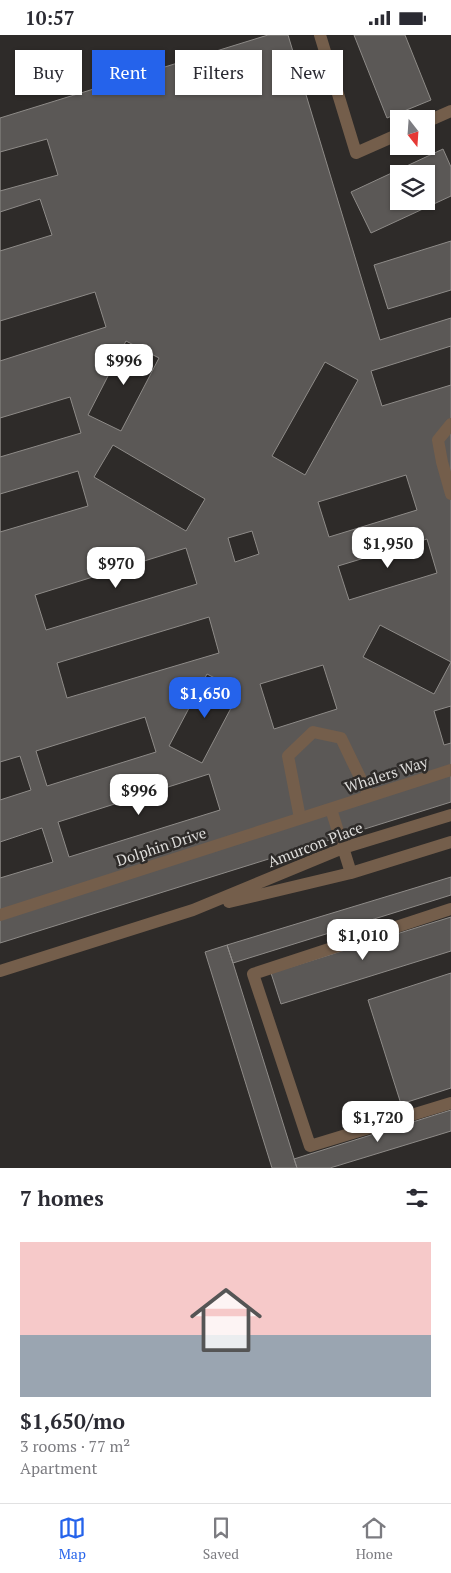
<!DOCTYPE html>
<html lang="en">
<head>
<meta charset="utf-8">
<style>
  body { margin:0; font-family:"PT Serif",serif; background:#f7f7f7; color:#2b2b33; height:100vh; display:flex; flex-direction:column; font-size:19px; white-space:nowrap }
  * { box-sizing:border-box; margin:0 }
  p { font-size:16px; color:#7c7c81 }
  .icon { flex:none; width:28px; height:28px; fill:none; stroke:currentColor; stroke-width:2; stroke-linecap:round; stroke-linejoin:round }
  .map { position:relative; height:1133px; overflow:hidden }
  .details { display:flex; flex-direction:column; background:#fff; flex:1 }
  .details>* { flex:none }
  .banner { position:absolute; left:15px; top:15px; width:421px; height:45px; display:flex; gap:10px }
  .needle { width:32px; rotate:163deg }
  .fabs { position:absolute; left:390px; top:75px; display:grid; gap:10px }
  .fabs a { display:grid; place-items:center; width:45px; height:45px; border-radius:0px; background:#fff; box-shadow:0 1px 4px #0004; font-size:25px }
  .price { position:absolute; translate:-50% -42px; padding:0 11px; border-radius:10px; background:#fff; color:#222; font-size:16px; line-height:32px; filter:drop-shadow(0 1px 2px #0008) }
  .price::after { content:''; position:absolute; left:50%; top:30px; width:15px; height:11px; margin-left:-8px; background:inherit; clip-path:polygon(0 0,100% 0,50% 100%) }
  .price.selected { background:#2563eb; color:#fff }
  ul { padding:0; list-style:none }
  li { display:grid; align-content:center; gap:10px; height:265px; padding:0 20px }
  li+li { border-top:1px solid #e1e1e2 }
  li span { display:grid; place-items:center; height:155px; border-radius:0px; color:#555 }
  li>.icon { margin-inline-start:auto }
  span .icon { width:90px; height:90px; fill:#fffc; stroke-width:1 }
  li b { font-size:21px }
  h2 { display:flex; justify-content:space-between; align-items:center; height:60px; padding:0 20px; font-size:21px }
  .chip { padding:0 18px; border-radius:0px; background:#fff; box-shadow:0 1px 4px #0004; font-size:18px; line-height:45px }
  .chip.selected { background:#2563eb; color:#fff }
  .status { display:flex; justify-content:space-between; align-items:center; height:35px; padding:0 25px; background:#fff; direction:ltr }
  .status svg { height:14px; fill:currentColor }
  .menu { display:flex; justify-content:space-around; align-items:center; height:70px; border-top:1px solid #e1e1e2; background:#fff; font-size:14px; color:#7c7c81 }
  .menu a { display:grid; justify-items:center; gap:2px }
  .menu .selected { color:#2563eb }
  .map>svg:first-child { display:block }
  .building { fill:#5b5856; stroke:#8e8b88; fill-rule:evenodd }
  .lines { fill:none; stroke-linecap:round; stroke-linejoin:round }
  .minor { stroke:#745e4b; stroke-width:12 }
  .labels { text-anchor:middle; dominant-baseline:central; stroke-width:5; stroke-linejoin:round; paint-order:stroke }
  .street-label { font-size:15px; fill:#dfdedc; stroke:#2e2b29 }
</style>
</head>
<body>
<div class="status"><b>10:57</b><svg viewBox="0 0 49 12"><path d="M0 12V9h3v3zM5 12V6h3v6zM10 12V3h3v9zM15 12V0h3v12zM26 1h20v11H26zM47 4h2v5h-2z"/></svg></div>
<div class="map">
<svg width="451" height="1133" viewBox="0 0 451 1133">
  <rect width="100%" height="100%" fill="#2e2b29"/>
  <path class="building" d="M268,0h20l92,305 71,-22v484l-451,141v-825z
    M354,0h51l26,65 -44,18z
    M47,104l11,36 -58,16v-39z
    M443,114l8,18v29l-80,37 -20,-41zM399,139h27v27h-27z
    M40,164l12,36 -52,16v-39z
    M451,206v49l-63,19 -14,-44z
    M95,257l11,35 -106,34v-40z
    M126,306l33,17 -38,73 -33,-16z
    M451,311v39l-69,21 -11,-35z
    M325,327l33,18 -53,95 -33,-19z
    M70,362l11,36 -81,24v-39z
    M113,410l92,54 -19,32 -92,-54z
    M78,436l10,35 -88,26v-38z
    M406,440l11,35 -88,27 -11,-35z
    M252,496l7,23 -24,8 -7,-24z
    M427,504l10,34 -88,27 -11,-34z
    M186,513l11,36 -151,46 -11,-35z
    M209,582l10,36 -152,45 -10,-35z
    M380,590l71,37 -17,32 -71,-37z
    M323,630l14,44 -63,20 -14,-45z
    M207,639l33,17 -38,72 -33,-17z
    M451,671v37l-7,2 -10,-34z
    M145,682l11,35 -109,34 -11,-35z
    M20,721l11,34 -31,10v-38z
    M209,739l11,36 -151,47 -11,-35z
    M42,793l11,34 -53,16v-36z
    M451,842v18l-218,68 -6,-18z
    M451,882v34l-170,53 -10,-31z
    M227,910l6,18 64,205h-25l-67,-216z
    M451,938v115l-50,16 -33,-104z
    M451,1075v21l-121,37h-33l-3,-9z"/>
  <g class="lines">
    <path class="minor" d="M320,0l36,118 43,-19
      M426,87l25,-11
      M451,389l-13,16 4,22 9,32
      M331,774l20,64
      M300,783l-12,-62 25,-24 28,6 28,58
      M229,867l122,-29 100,-31
      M451,874l-198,65 57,172 141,-43
      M0,880l451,-145
      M0,936l193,-61 150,-62 108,-33"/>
  </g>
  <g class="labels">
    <g class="street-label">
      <text transform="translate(386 739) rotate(-18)">Whalers Way</text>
      <text transform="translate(315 809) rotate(-21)">Amurcon Place</text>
      <text transform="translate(161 811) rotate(-18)">Dolphin Drive</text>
    </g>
  </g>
</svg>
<div class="fabs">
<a><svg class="needle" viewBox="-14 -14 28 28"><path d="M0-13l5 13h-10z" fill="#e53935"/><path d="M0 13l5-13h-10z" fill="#7c7c81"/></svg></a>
<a><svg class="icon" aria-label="layers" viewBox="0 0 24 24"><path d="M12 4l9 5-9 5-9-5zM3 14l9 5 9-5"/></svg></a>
</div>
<b class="price" style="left:124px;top:351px">$996</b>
<b class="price" style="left:388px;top:534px">$1,950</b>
<b class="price" style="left:116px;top:554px">$970</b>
<b class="price selected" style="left:205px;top:684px">$1,650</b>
<b class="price" style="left:139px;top:781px">$996</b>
<b class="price" style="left:363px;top:926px">$1,010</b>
<b class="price" style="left:378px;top:1108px">$1,720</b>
<div class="banner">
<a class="chip">Buy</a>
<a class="chip selected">Rent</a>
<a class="chip">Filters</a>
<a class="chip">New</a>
</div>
</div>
<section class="details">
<h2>7 homes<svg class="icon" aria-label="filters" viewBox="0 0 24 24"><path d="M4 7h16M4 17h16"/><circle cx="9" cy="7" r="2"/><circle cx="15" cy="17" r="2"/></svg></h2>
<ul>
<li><span style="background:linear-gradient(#f6c9c9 60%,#9aa5b1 0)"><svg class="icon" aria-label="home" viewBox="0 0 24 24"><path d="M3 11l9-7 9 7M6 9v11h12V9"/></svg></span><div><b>$1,650/mo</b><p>3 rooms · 77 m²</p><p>Apartment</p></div></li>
</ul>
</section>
<nav class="menu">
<a class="selected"><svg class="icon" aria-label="map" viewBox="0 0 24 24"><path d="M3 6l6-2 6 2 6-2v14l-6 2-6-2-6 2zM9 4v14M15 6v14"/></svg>Map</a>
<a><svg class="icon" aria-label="saved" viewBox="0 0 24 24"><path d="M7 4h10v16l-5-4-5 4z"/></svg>Saved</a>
<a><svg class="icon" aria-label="home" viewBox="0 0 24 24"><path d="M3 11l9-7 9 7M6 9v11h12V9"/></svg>Home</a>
</nav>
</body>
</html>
